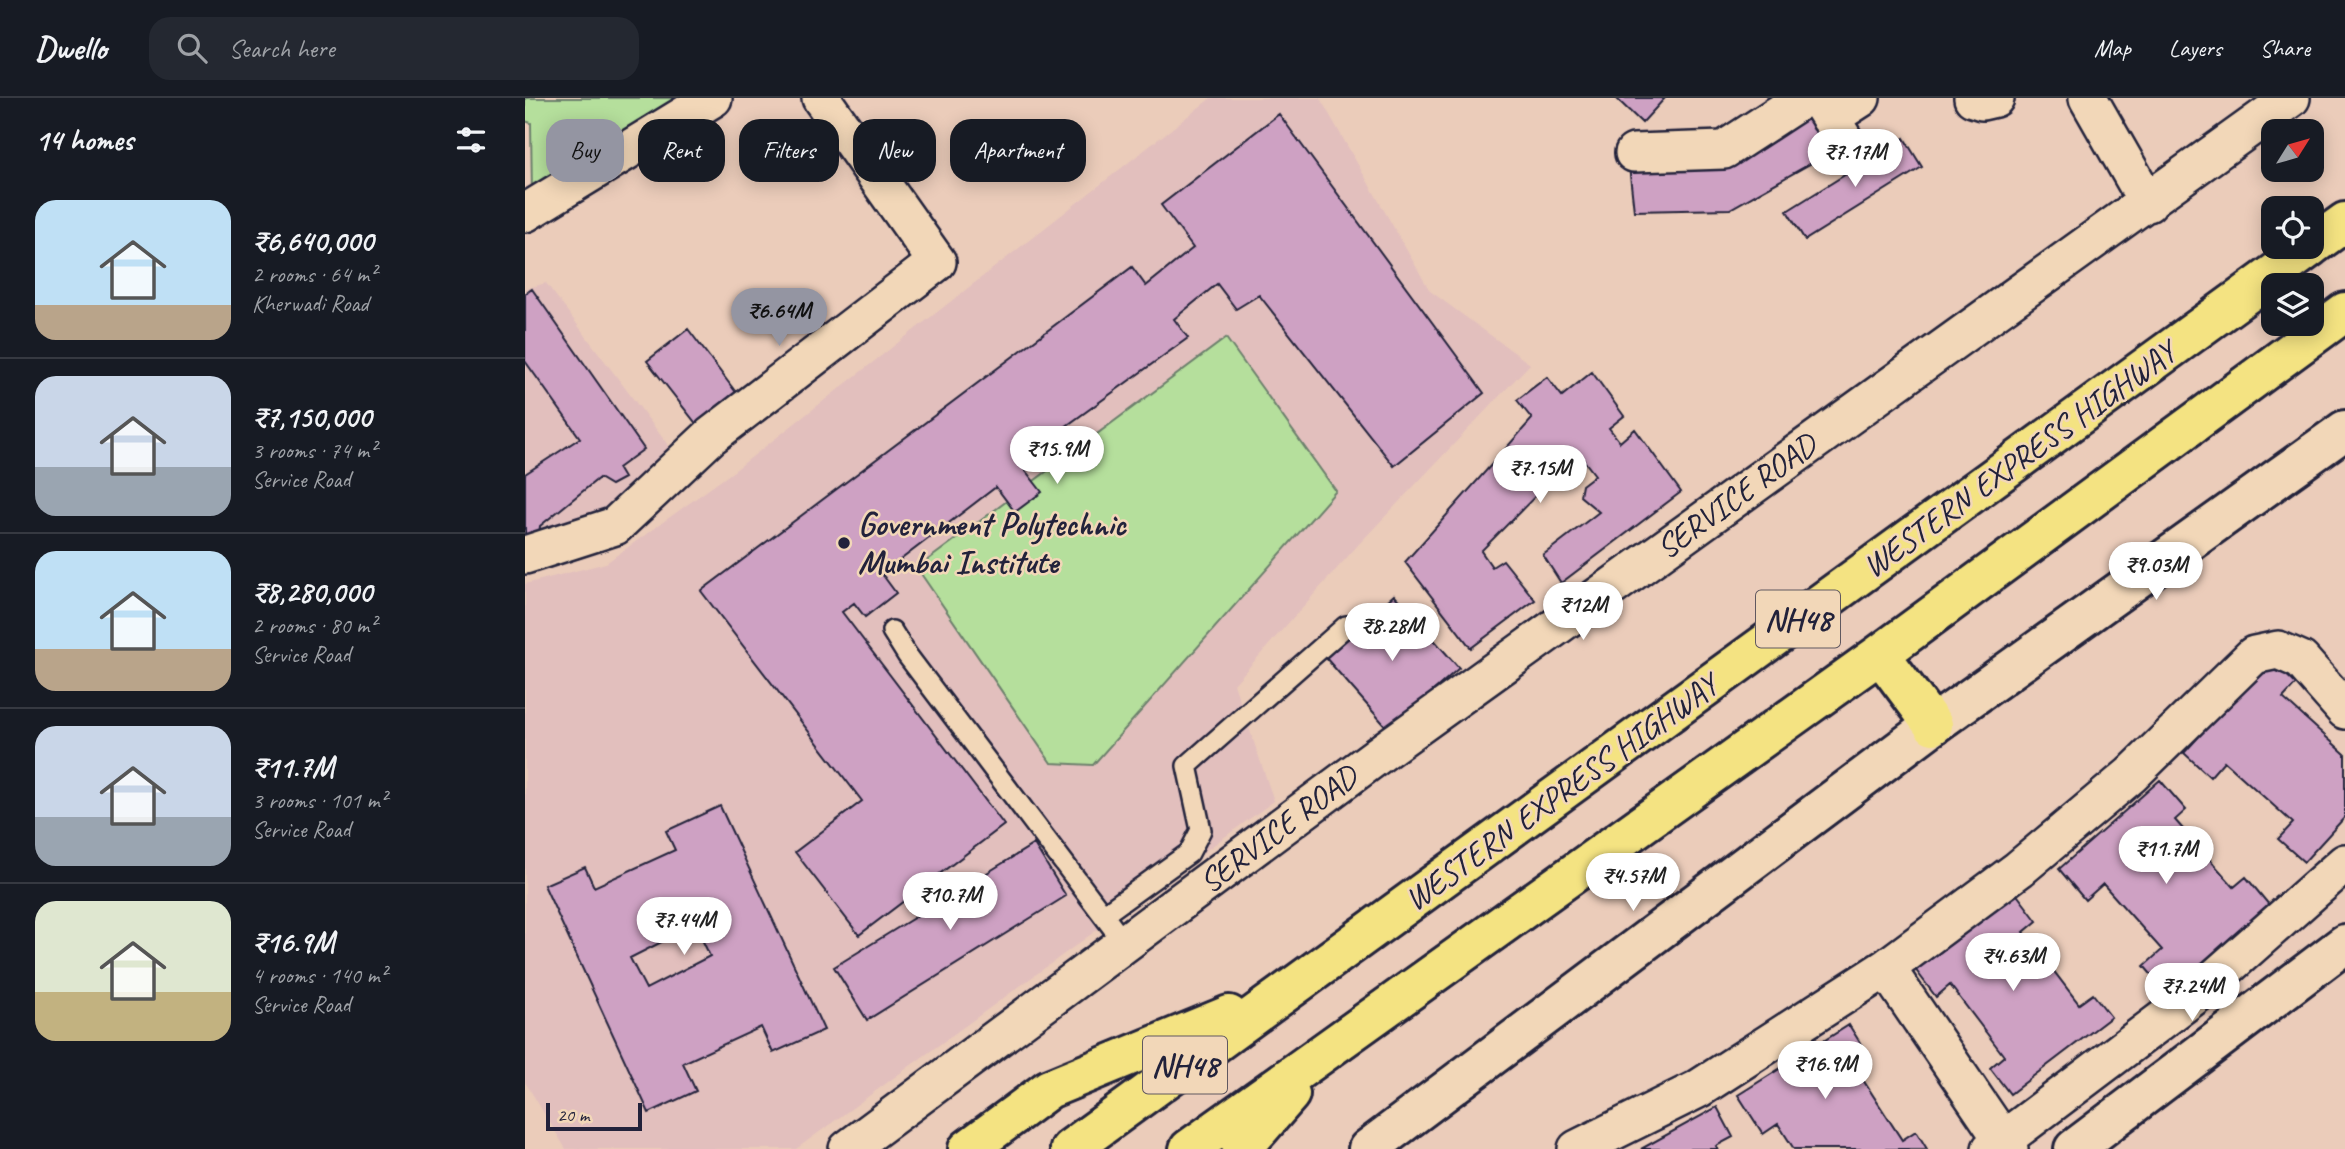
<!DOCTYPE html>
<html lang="en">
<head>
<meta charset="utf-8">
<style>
  body { margin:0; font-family:Caveat,sans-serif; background:#242831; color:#f1f3f6; height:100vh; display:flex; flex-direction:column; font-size:26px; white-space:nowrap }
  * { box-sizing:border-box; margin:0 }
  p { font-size:23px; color:#9ea1a6 }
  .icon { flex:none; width:38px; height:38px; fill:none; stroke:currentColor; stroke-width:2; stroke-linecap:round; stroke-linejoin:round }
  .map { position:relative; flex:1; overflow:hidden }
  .drawer { display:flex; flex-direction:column; background:#171b24; width:525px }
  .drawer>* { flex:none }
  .banner { position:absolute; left:21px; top:21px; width:665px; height:63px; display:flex; gap:14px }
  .needle { width:46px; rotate:53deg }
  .fabs { position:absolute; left:1736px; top:21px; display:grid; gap:14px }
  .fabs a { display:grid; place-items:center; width:63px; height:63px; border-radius:14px; background:#171b24; box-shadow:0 4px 18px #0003; font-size:35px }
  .scale { position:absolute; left:21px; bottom:18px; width:96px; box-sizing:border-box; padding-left:7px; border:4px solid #22223b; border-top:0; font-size:19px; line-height:24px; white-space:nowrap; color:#22223b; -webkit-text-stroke:5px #f2d7b8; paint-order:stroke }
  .price { position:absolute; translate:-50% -60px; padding:0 16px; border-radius:24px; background:#fff; color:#222; font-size:23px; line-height:46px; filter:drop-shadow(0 2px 4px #0008) }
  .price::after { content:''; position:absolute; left:50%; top:42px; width:21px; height:16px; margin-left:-10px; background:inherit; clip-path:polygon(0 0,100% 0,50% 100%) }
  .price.current { background:#9495a2; color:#111 }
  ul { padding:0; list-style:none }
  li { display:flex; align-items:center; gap:21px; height:175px; padding:0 35px }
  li+li { border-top:2px solid #363941 }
  li span { display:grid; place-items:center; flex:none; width:196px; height:140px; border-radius:21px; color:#555 }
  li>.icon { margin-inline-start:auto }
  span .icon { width:84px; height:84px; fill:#fffc; stroke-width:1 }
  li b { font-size:30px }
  h2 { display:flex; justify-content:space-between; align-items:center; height:84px; padding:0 35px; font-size:30px }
  .tag { padding:0 24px; border-radius:21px; background:#171b24; box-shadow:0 4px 18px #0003; font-size:24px; line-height:63px }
  .tag.current { background:#9495a2; color:#111 }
  header { display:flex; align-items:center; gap:42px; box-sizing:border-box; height:98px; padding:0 35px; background:#171b24; border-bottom:2px solid #363941 }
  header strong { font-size:33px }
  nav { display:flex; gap:38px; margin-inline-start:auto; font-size:24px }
  .search { width:490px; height:63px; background:#242831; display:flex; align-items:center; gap:18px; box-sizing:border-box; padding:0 24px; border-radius:21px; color:#9ea1a6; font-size:26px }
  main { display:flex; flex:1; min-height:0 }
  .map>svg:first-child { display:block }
  .built { fill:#e2bfbd }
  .green { fill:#b5df9c; stroke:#6c806c; stroke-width:2 }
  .building { fill:#cea1c3; stroke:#22223b; stroke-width:2; fill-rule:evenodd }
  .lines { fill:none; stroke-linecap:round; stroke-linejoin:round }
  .service-casing { stroke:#22223b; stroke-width:24 }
  .minor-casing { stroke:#22223b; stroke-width:42 }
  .tertiary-casing { stroke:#22223b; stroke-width:44 }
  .motorway-casing { stroke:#22223b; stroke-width:44 }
  .service { stroke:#f2d7b8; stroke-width:19 }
  .minor { stroke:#f2d7b8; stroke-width:37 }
  .tertiary { stroke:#f2d7b8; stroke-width:38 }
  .motorway { stroke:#f4e382; stroke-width:38 }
  .poi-dot { fill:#22223b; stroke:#f2d7b8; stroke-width:2.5 }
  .labels { text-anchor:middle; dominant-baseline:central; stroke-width:5; stroke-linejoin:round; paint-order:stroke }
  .shield { fill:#f2d7b8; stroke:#605860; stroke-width:2 }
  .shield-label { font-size:32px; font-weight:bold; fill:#22223b }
  .street-label { font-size:33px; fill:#22223b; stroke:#f2d7b8 }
  .poi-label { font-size:33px; font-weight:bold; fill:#22223b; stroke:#f2d7b8; text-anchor:start }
</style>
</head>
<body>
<header>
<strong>Dwello</strong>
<div class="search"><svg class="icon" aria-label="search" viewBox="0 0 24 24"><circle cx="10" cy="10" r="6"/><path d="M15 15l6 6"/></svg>Search here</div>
<nav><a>Map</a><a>Layers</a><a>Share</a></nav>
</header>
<main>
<section class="drawer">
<h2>14 homes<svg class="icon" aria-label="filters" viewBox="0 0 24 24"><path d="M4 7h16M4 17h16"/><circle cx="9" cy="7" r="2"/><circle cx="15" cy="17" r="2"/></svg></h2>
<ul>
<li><span style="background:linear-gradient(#bfe0f5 75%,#b9a48a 0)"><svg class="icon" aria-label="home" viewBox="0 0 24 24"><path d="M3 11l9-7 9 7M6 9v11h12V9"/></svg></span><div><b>₹6,640,000</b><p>2 rooms · 64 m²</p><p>Kherwadi Road</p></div></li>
<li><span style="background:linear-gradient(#c9d6e8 65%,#9aa5b1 0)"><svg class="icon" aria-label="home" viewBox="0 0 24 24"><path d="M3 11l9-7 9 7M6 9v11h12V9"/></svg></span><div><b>₹7,150,000</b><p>3 rooms · 74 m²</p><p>Service Road</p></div></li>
<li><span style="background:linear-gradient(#bfe0f5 70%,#b9a48a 0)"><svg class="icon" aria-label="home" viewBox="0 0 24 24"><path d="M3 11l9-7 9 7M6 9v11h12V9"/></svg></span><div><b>₹8,280,000</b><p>2 rooms · 80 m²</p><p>Service Road</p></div></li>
<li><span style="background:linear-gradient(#c9d6e8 65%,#9aa5b1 0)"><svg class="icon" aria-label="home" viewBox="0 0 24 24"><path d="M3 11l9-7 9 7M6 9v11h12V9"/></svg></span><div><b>₹11.7M</b><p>3 rooms · 101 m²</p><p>Service Road</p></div></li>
<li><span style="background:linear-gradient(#dfe7d0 65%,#c2b280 0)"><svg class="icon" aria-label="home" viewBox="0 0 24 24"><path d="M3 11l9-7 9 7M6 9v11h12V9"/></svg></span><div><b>₹16.9M</b><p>4 rooms · 140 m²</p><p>Service Road</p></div></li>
</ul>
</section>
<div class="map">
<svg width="1820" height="1051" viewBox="0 0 1820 1051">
  <rect width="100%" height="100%" fill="#ebccba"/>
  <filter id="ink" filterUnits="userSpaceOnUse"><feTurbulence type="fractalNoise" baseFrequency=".0143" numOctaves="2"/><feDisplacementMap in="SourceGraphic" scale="14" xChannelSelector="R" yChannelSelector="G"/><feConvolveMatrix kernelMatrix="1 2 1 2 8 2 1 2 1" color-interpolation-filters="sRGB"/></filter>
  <g filter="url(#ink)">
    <path class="built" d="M686,0h109l110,193 100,73 -172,181 -124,139 40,117 -478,348h-230l-41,-67v-498l81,-21 128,-92z
      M21,185l131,174 -89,64 -63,25v-257z"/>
    <path class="green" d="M0,0h168l-161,99 -1,-74 -6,-2z
      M701,240l110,153 -243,274 -42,-2 -134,-195z"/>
    <path class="building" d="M1091,0h49l-23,25z
      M1286,0l27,50 -108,61 -96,2 -6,-54 95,2z
      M754,16l205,279 -90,73 -135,-171 -23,14 -19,-25 -43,35 14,19 -170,123 24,31 -27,20 -19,-25 -114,87 14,19 -31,24 -11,-14 -12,9 162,213 -145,110 -64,-83 67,-51 -161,-210 431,-324 14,19 47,-38 -32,-43z
      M1379,40l18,29 -117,73 -18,-29z
      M7,191l112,160 -26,19 6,10 -13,7 -12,-7 -59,48 -1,10 -14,3v-65l55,-36 -55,-77v-67z
      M163,231l50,66 -40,31 -51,-65z
      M1067,274l32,44 -15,12 11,14 15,-13 46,63 -120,91 -18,-28 56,-43 -19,-16 2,-11 13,-10 -17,-22 -97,98 11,16 11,-7 32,40 -64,48 -66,-86 127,-143 -15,-19 30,-23 15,19z
      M869,497l65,73 -70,62 -64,-73z
      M1744,561l27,25 -13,14 62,56v63l-41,45 -26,-23 15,-16 -69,-62 -14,16 -26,-24z
      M1635,682l26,30 -11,10 59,67 12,-10 24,29 -101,89 -25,-29 18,-16 -59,-66 -18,16 -26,-31z
      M195,708l104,224 -51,23 -12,-26 -78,36 13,28 -47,22 -105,-228 41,-18 9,20 81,-37 -9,-19zM170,827l15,31 -64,33 -16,-31z
      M509,746l32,52 -199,124 -33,-53z
      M1490,794l22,29 -13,11 55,72 14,-10 18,23 -101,77 -20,-26 14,-12 -54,-71 -14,12 -21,-28z
      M1324,927l20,32 -15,9 48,74 14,-9 11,18h-133l-16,-25 -15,10 -25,-39z
      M1192,1009l16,30 -17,9 2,3h-77z"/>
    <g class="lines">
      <defs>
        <path id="service" d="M367,533l15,24 218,289
          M578,817l86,-62 12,-23 -14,-64 159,-140"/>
        <path id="minor" d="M1293,0l26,42
          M1448,0l9,3 13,-3
          M1563,0l60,105
          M1305,20l31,-20
          M1109,55l90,-3 80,-52
          M0,115l188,-115
          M0,457l90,-29 96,-90 226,-174 -116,-164
          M1361,870l123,181
          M323,1051l537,-399 906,-652
          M1052,1051l121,-60 188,-121 133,-99 112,-94 123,-120 24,-5 23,10 44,50
          M1466,1051l207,-156 147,-130"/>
        <path id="tertiary" d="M843,1051l565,-424 412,-295
          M1549,1051l271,-205"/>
        <path id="motorway" d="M1787,148l33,-24
          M1355,556l53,71
          M443,1051l81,-60 180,-74
          M545,1051l1241,-902
          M664,1051l691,-495 465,-342
          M717,1051l48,-55"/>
      </defs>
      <use href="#service" class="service-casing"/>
      <use href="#minor" class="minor-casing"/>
      <use href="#tertiary" class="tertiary-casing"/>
      <use href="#motorway" class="motorway-casing"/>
      <use href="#service" class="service"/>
      <use href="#minor" class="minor"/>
      <use href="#tertiary" class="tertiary"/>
      <use href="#motorway" class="motorway"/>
    </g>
  </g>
  <circle class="poi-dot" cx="319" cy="445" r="7"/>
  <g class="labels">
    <g class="shield">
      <rect x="1231" y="492.5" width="84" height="57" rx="5"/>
      <rect x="618" y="938.5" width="84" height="57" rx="5"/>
    </g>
    <g class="shield-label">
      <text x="1273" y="521">NH48</text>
      <text x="660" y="967">NH48</text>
    </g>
    <g class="street-label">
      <text transform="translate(1494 361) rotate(-36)">WESTERN EXPRESS HIGHWAY</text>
      <text transform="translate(1211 398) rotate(-36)">SERVICE ROAD</text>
      <text transform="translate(1036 694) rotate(-36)">WESTERN EXPRESS HIGHWAY</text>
      <text transform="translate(753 731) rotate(-37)">SERVICE ROAD</text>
    </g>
    <g class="poi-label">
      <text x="333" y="426">Government Polytechnic<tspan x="333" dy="38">Mumbai Institute</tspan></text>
    </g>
  </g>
</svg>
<div class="fabs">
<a><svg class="needle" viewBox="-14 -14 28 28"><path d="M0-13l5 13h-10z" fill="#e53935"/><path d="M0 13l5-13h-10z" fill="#9ea1a6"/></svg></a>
<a><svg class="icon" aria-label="locate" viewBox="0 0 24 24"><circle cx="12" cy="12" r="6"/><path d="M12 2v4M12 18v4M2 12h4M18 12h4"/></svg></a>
<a><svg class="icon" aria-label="layers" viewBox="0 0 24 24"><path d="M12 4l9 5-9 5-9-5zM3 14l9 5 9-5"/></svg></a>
</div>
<div class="scale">20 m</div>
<b class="price" style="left:1330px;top:91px">₹7.17M</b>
<b class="price current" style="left:254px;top:250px">₹6.64M</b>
<b class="price" style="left:532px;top:388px">₹15.9M</b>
<b class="price" style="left:1015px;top:407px">₹7.15M</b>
<b class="price" style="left:1631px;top:504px">₹9.03M</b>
<b class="price" style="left:1058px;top:544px">₹12M</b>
<b class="price" style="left:867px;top:565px">₹8.28M</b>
<b class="price" style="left:1641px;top:788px">₹11.7M</b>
<b class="price" style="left:1108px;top:815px">₹4.57M</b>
<b class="price" style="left:425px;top:834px">₹10.7M</b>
<b class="price" style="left:159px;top:859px">₹7.44M</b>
<b class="price" style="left:1488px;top:895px">₹4.63M</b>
<b class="price" style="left:1667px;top:925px">₹7.24M</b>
<b class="price" style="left:1300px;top:1003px">₹16.9M</b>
<div class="banner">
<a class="tag current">Buy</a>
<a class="tag">Rent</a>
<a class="tag">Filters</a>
<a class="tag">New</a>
<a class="tag">Apartment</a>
</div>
</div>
</main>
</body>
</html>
